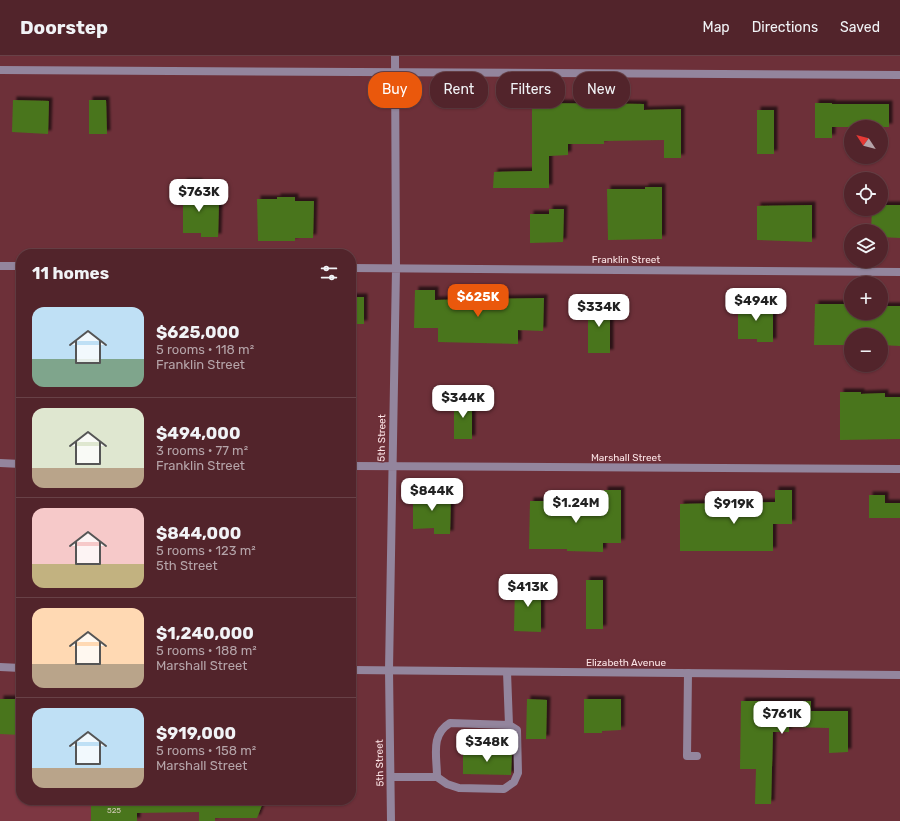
<!DOCTYPE html>
<html lang="en">
<head>
<meta charset="utf-8">
<style>
  body { margin:0; font-family:Rubik,sans-serif; background:#5c3037; color:#f1f3f6; height:100vh; display:flex; flex-direction:column; font-size:15px; white-space:nowrap }
  * { box-sizing:border-box; margin:0 }
  p { font-size:13px; color:#b5a4a9 }
  .icon { flex:none; width:22px; height:22px; fill:none; stroke:currentColor; stroke-width:2; stroke-linecap:round; stroke-linejoin:round }
  .map { position:relative; flex:1; overflow:hidden }
  .panel { position:absolute; left:16px; top:193px; width:340px; height:556px; display:flex; flex-direction:column; background:#52242b; border-radius:16px; box-shadow:0 1px 3px #0004,0 0 0 1px #684147 }
  .panel>* { flex:none }
  .top-card { position:absolute; left:368px; top:16px; width:380px; height:36px; display:flex; gap:8px }
  .needle { width:26px; rotate:306deg }
  .tools { position:absolute; left:844px; top:64px; display:grid; gap:8px }
  .tools a { display:grid; place-items:center; width:44px; height:44px; border-radius:50%; background:#52242b; box-shadow:0 1px 3px #0004,0 0 0 1px #684147; font-size:20px }
  .price { position:absolute; translate:-50% -34px; padding:0 9px; border-radius:8px; background:#fff; color:#222; font-size:13px; line-height:26px; filter:drop-shadow(0 1px 2px #0008) }
  .price::after { content:''; position:absolute; left:50%; top:24px; width:12px; height:9px; margin-left:-6px; background:inherit; clip-path:polygon(0 0,100% 0,50% 100%) }
  .price.selected { background:#ea580c; color:#fff }
  ul { padding:0; list-style:none }
  li { display:flex; align-items:center; gap:12px; height:100px; padding:0 16px }
  li+li { border-top:1px solid #684147 }
  li span { display:grid; place-items:center; flex:none; width:112px; height:80px; border-radius:12px; color:#555 }
  li>.icon { margin-inline-start:auto }
  span .icon { width:48px; height:48px; fill:#fffc; stroke-width:1 }
  li b { font-size:17px }
  h2 { display:flex; justify-content:space-between; align-items:center; height:48px; padding:0 16px; font-size:17px }
  .chip { padding:0 14px; border-radius:16px; background:#52242b; box-shadow:0 1px 3px #0004,0 0 0 1px #684147; font-size:14px; line-height:36px }
  .chip.selected { background:#ea580c; color:#fff }
  header { display:flex; align-items:center; gap:24px; box-sizing:border-box; height:56px; padding:0 20px; background:#52242b; border-bottom:1px solid #684147 }
  header strong { font-size:19px }
  nav { display:flex; gap:22px; margin-inline-start:auto; font-size:14px }
  .map>svg:first-child { display:block }
  .built { fill:#7d3742 }
  .building { fill:#4a751c; filter:url(#shadow) }
  .lines { fill:none; stroke-linecap:round; stroke-linejoin:round }
  .service { stroke:#93859d; stroke-width:8 }
  .minor { stroke:#93859d; stroke-width:8 }
  .tertiary { stroke:#93859d; stroke-width:8 }
  .labels { text-anchor:middle; dominant-baseline:central; stroke-width:3; stroke-linejoin:round; paint-order:stroke }
  .number-label { font-size:8px; fill:#d0c8b4 }
  .street-label { font-size:10px; fill:#fce4e6; stroke:#6d3039 }
</style>
</head>
<body>
<header>
<strong>Doorstep</strong>
<nav><a>Map</a><a>Directions</a><a>Saved</a></nav>
</header>
<div class="map">
<svg width="900" height="765" viewBox="0 0 900 765">
  <defs>
    <filter id="shadow"><feDropShadow dx="3.5" dy="-3.5" stdDeviation="1" flood-color="#0009"/></filter>
  </defs>
  <rect width="100%" height="100%" fill="#6d3039"/>
  <path class="built" d="M21,644v100h116l-1,21h-136v-120z"/>
  <path class="building" d="M13,44l36,1 -1,33 -36,-2z
    M89,44h17l1,34h-18z
    M532,47l112,1v6l37,-1v49h-17v-18l-60,1v3h-36v11l-19,1v32h-56l1,-16 38,-1z
    M815,47h17v1h57v23h-57v11h-17z
    M757,54h17v44h-17z
    M183,126h16v21h20l-1,34h-17v-4h-18z
    M645,131h17v52l-54,1 -1,-51h38z
    M277,141h18v4h19l-1,37h-18v3h-37l-1,-42h20z
    M812,149v37l-55,-2v-34z
    M881,149h19v33l-19,-1v-6h-10l1,-22h9z
    M549,153h15l-1,33 -33,1v-29h19z
    M415,234h20v10l109,-2 -1,33 -25,-1v14l-80,-2v-14h-24z
    M351,241h13v27h-13z
    M738,247h35v39h-16v-3h-19z
    M588,248h22v49h-22z
    M815,248h36v9h30v-7h19v40l-19,-1v-10h-30v10h-37z
    M840,336h21v2l24,-1v4h15v42l-60,1z
    M454,343h18v40h-18z
    M604,434h17v53h-18v9l-36,-1v-2h-38l1,-48h56v-2h18z
    M775,434h17v34h-19v27h-93v-47l95,-2z
    M413,437l38,1 -1,40h-16v-6l-21,1z
    M869,439h16v8h15v15h-31z
    M586,524h17v49h-17z
    M515,528h26v48l-27,-1z
    M0,643h21v36l-21,-1z
    M527,643l20,1 -1,39h-20z
    M584,643h37v31l-19,1v2h-18z
    M741,645h70v10h37v41l-19,1v-25l-40,-1v5h-16l-2,72h-16l1,-35h-16z
    M463,695h49l-1,24 -48,-1z
    M91,744h173l-7,18h-42v3h-16v-9l-62,1v8h-46z"/>
  <g class="lines">
    <path class="service" d="M507,616l2,53
      M688,617l-1,83h10
      M391,721h46c0,-21 -7,-42 13,-54l59,2 8,5 1,43 -4,9 -10,7 -45,-1 -12,-4 -10,-7"/>
    <path class="minor" d="M0,14l900,5
      M0,210h21
      M351,212l549,4
      M0,407l21,1
      M351,410l549,3
      M391,765l-2,-151 7,-401 -1,-213"/>
    <path class="tertiary" d="M0,611l21,1
      M351,614l549,5"/>
  </g>
  <g class="labels">
    <g class="number-label">
      <text x="114" y="754">525</text>
    </g>
    <g class="street-label">
      <text x="626" y="204">Franklin Street</text>
      <text transform="translate(382 382) rotate(-89)">5th Street</text>
      <text x="626" y="402">Marshall Street</text>
      <text x="626" y="607">Elizabeth Avenue</text>
      <text transform="translate(380 707) rotate(-91)">5th Street</text>
    </g>
  </g>
</svg>
<div class="tools">
<a><svg class="needle" viewBox="-14 -14 28 28"><path d="M0-13l5 13h-10z" fill="#e53935"/><path d="M0 13l5-13h-10z" fill="#b5a4a9"/></svg></a>
<a><svg class="icon" aria-label="locate" viewBox="0 0 24 24"><circle cx="12" cy="12" r="6"/><path d="M12 2v4M12 18v4M2 12h4M18 12h4"/></svg></a>
<a><svg class="icon" aria-label="layers" viewBox="0 0 24 24"><path d="M12 4l9 5-9 5-9-5zM3 14l9 5 9-5"/></svg></a>
<a>+</a>
<a>−</a>
</div>
<b class="price" style="left:199px;top:157px">$763K</b>
<b class="price selected" style="left:478px;top:262px">$625K</b>
<b class="price" style="left:756px;top:266px">$494K</b>
<b class="price" style="left:599px;top:272px">$334K</b>
<b class="price" style="left:463px;top:363px">$344K</b>
<b class="price" style="left:432px;top:456px">$844K</b>
<b class="price" style="left:576px;top:468px">$1.24M</b>
<b class="price" style="left:734px;top:469px">$919K</b>
<b class="price" style="left:528px;top:552px">$413K</b>
<b class="price" style="left:782px;top:679px">$761K</b>
<b class="price" style="left:487px;top:707px">$348K</b>
<div class="top-card">
<a class="chip selected">Buy</a>
<a class="chip">Rent</a>
<a class="chip">Filters</a>
<a class="chip">New</a>
</div>
<section class="panel">
<h2>11 homes<svg class="icon" aria-label="filters" viewBox="0 0 24 24"><path d="M4 7h16M4 17h16"/><circle cx="9" cy="7" r="2"/><circle cx="15" cy="17" r="2"/></svg></h2>
<ul>
<li><span style="background:linear-gradient(#bfe0f5 65%,#7fa58c 0)"><svg class="icon" aria-label="home" viewBox="0 0 24 24"><path d="M3 11l9-7 9 7M6 9v11h12V9"/></svg></span><div><b>$625,000</b><p>5 rooms · 118 m²</p><p>Franklin Street</p></div></li>
<li><span style="background:linear-gradient(#dfe7d0 75%,#b9a48a 0)"><svg class="icon" aria-label="home" viewBox="0 0 24 24"><path d="M3 11l9-7 9 7M6 9v11h12V9"/></svg></span><div><b>$494,000</b><p>3 rooms · 77 m²</p><p>Franklin Street</p></div></li>
<li><span style="background:linear-gradient(#f6c9c9 70%,#c2b280 0)"><svg class="icon" aria-label="home" viewBox="0 0 24 24"><path d="M3 11l9-7 9 7M6 9v11h12V9"/></svg></span><div><b>$844,000</b><p>5 rooms · 123 m²</p><p>5th Street</p></div></li>
<li><span style="background:linear-gradient(#ffd9b3 70%,#b9a48a 0)"><svg class="icon" aria-label="home" viewBox="0 0 24 24"><path d="M3 11l9-7 9 7M6 9v11h12V9"/></svg></span><div><b>$1,240,000</b><p>5 rooms · 188 m²</p><p>Marshall Street</p></div></li>
<li><span style="background:linear-gradient(#bfe0f5 75%,#b9a48a 0)"><svg class="icon" aria-label="home" viewBox="0 0 24 24"><path d="M3 11l9-7 9 7M6 9v11h12V9"/></svg></span><div><b>$919,000</b><p>5 rooms · 158 m²</p><p>Marshall Street</p></div></li>
</ul>
</section>
</div>
</body>
</html>
